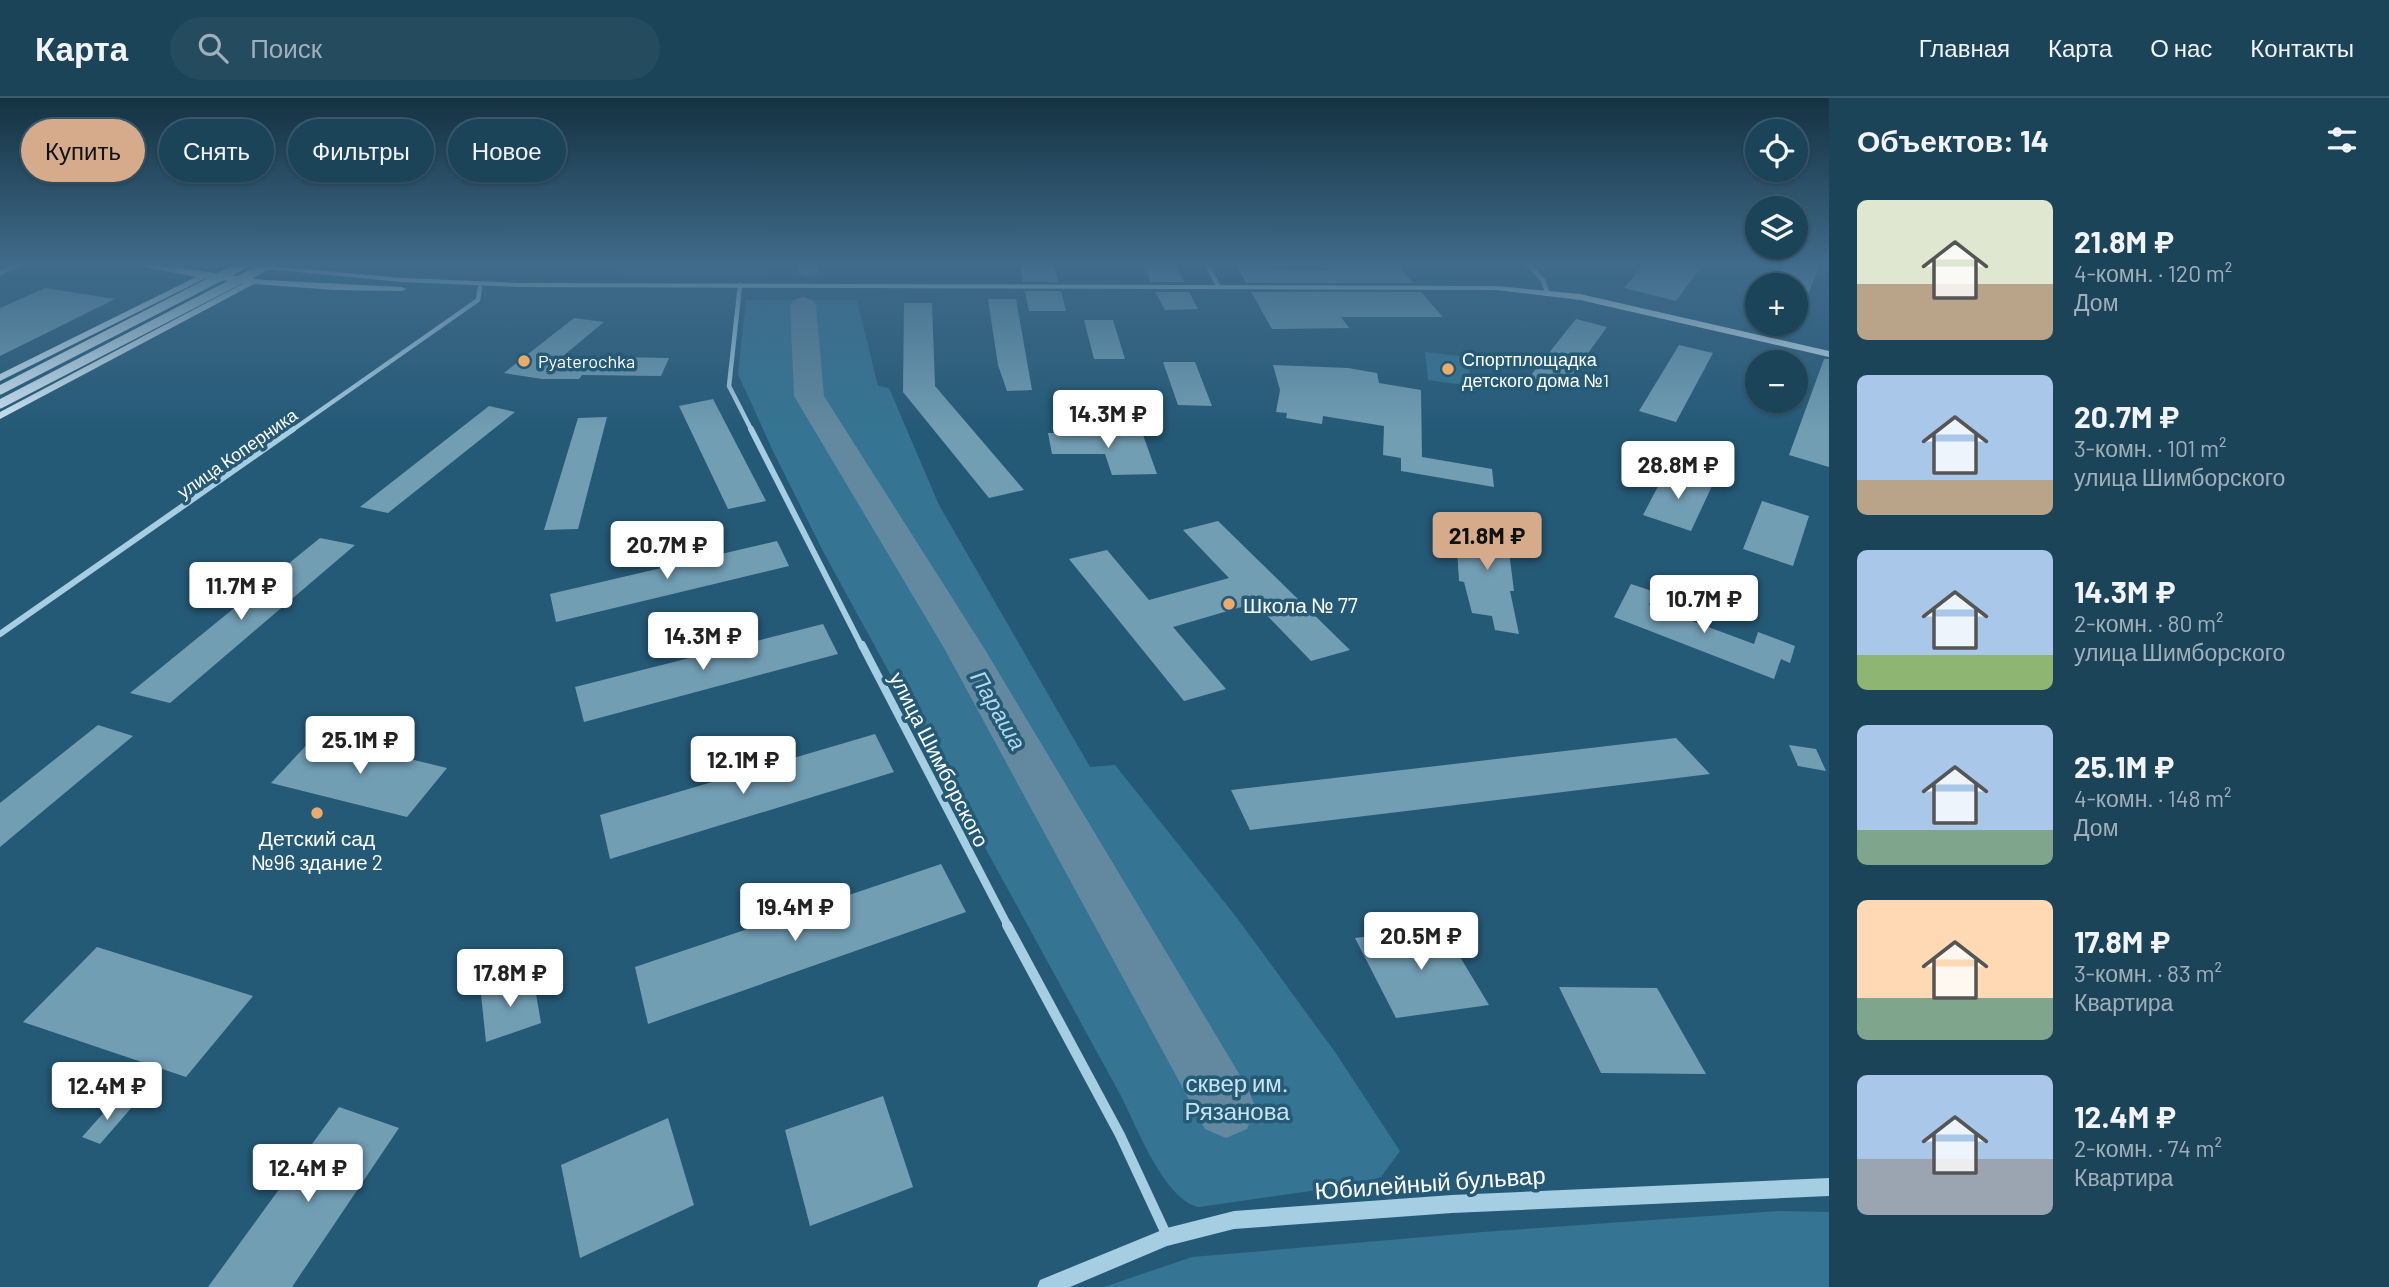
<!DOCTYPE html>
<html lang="ru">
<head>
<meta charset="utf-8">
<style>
  body { margin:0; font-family:Barlow,sans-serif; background:#254b5f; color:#f1f3f6; height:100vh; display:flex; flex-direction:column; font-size:26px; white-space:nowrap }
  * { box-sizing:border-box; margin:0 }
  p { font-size:23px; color:#a0b0ba }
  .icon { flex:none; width:38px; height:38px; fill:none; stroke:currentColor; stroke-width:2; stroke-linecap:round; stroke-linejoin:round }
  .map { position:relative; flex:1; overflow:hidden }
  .side { display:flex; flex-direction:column; background:#1c4459; width:560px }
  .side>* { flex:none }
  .top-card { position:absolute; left:21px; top:21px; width:665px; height:63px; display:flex; gap:14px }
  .buttons { position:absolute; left:1745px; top:21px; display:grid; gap:14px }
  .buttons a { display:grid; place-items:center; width:63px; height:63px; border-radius:50%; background:#1c4459; box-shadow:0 2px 5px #0004,0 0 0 2px #3a5c6f; font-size:35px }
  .price { position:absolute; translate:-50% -60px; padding:0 16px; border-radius:7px; background:#fff; color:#222; font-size:23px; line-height:46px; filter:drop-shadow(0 2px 4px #0008) }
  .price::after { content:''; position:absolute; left:50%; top:42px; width:21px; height:16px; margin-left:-10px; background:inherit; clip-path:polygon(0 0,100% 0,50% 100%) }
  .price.selected { background:#d6ab8b; color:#111 }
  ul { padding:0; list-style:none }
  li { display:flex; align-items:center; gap:21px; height:175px; padding:0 28px }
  li span { display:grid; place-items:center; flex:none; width:196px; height:140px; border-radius:10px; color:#555 }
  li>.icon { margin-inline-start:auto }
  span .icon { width:84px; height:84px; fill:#fffc; stroke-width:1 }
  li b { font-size:30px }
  h2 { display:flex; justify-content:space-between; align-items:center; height:84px; padding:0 28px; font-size:30px }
  .tag { padding:0 24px; border-radius:32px; background:#1c4459; box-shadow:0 2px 5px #0004,0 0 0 2px #3a5c6f; font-size:24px; line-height:63px }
  .tag.selected { background:#d6ab8b; color:#111 }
  header { display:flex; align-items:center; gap:42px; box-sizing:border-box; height:98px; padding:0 35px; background:#1c4459; border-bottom:2px solid #3a5c6f }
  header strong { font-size:33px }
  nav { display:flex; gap:38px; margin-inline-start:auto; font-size:24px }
  .search { width:490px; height:63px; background:#254b5f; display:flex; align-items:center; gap:18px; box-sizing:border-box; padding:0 24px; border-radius:38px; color:#a0b0ba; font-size:26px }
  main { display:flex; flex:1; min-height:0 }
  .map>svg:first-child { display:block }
  .green { fill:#357492 }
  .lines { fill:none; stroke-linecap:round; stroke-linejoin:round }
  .river { fill:#62899f; fill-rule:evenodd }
  .building { fill:#729eb4 }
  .minor-far3 { stroke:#a6cee3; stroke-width:4.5 }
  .minor-far2 { stroke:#a6cee3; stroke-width:6 }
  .minor-far1 { stroke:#a6cee3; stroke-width:8 }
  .minor { stroke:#a6cee3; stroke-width:10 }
  .tertiary { fill:#a6cee3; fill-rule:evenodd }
  .secondary { fill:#cee6f3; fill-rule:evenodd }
  .secondary-bridge { stroke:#cee6f3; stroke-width:9 }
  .poi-dot { fill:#ecab6a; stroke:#255a77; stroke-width:2.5 }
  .labels { text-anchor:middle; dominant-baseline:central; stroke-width:7; stroke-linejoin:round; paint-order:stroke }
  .far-poi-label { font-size:18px; fill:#fff; stroke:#255a77; text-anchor:start }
  .far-street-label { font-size:18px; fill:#fff; stroke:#255a77 }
  .poi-label { font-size:21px; fill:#fff; stroke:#255a77; text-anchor:start }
  .street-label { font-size:21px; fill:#fff; stroke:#255a77 }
  .water-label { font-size:23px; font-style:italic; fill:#b1d8eb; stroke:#255a77 }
  .near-park-label { font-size:24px; fill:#c8e4f2; stroke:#255a77 }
  .near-street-label { font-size:24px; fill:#fff; stroke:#255a77 }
</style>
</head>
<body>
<header>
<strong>Карта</strong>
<div class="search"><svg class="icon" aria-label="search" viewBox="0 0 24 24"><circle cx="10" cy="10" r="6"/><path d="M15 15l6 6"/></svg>Поиск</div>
<nav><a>Главная</a><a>Карта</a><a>О нас</a><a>Контакты</a></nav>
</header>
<main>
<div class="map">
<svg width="1829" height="1189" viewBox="0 0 1829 1189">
  <rect width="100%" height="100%" fill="#255a77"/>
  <path class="green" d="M589,165h217l-35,3 -5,8h-143z
    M746,202h111l21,86 11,2 50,117 151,262 25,-2 122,153 98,134 65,99 -19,26 -28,8 -154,22c-35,-7 -62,-80 -78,-111l-296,-541 -53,-106 -34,-75z
    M1425,254l43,5 4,29 -44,-6z
    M1779,1113l50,1v75h-725l88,-30 291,-25z"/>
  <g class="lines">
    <path class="river" d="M796,165h24l-3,11 -9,2 -9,-2z
      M803,199l9,3 4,5 8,91 160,252 263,439 9,21 -9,21 -21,9 -21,-9 -261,-481 -150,-252 -4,-91 4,-5z"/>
  </g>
  <path class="building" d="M1020,165h33l5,19h-35z
    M1235,165h30l4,6 60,1 -4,-5 72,-1 16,19h-167z
    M1645,165h59l-28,38 -52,-13z
    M1785,165h36l-25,60v-38h-21z
    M1142,166h32l10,18h-33z
    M45,190l70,11 -115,57v-48z
    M1025,193h36l5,20h-37z
    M1155,194h34l9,17 -33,1z
    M1251,194h170l22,25h-102l8,11 -77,1z
    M988,201h28l16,91 -25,1 -9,-26z
    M904,205h28l3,83 89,104 -35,8 -86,-106z
    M574,220l30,4 -41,34 106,2 -8,18 -79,-1 -3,4h-37l-38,-6z
    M1576,221l31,8 -45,62 -34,-10z
    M1084,222h29l12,39h-31z
    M1679,247l34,8 -37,69 -37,-11z
    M1824,261h5v108l-40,-12z
    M1163,264h32l17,44 -34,-1z
    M1273,267l75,3 29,5 2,10 42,7 1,67 70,12 2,18 -93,-16v-13l-18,-3 1,-29 -61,-10 -1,8 -36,-6 1,-5 -11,-1 4,-22z
    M713,301l53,102 -38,8 -49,-103z
    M489,308l26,6 -127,101 -28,-6z
    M607,319l-29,112 -34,1 34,-112z
    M1142,334l15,42 -45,1 -7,-21h-53l-4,-21z
    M1666,373l46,15 -21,45 -48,-16z
    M1762,403l47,15 -16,50 -50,-17z
    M1455,421l51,9 8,63h-4l9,43 -24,-4 -3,-14 -20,-3 -8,-31 -5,-1z
    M1218,423l132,129 -39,11 -56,-58 -82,24 53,62 -42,12 -115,-142 38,-9 42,50 80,-22 -46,-48z
    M320,440l35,7 -185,158 -40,-10z
    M777,443l12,25 -233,56 -6,-28z
    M1631,486l24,8 -6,13 105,39 4,-12 37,14 -5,17 -9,-4 -7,20 -160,-62z
    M823,526l15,30 -254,68 -9,-35z
    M98,627l35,11 -133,111v-44z
    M875,636l19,38 -284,87 -10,-44z
    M315,638l132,32 -40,49 -136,-34z
    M1676,640l34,36 -460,56 -19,-40z
    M1789,647l27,4 10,22 -28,-5z
    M941,766l25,48 -318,112 -13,-57z
    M1442,829l47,78 -93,13 -41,-80z
    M97,849l156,49 -67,81 -163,-55z
    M533,878l8,47 -55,19 -5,-48z
    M1559,889l98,1 49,86 -105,-1z
    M883,998l30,91 -103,39 -25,-96z
    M115,1002l18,6 -33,38 -18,-7z
    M339,1009l60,21 -107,159h-84z
    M668,1020l26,87 -114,53 -19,-93z"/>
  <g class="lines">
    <path class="minor-far3" d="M1206,165l12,23
      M1527,165l16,17 4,12
      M0,175l22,-10
      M740,187l-11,101 23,45
      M291,333l187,-131 2,-13"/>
    <path class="minor-far2" d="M751,331l111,218
      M0,536l293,-205"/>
    <path class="minor-far1" d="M862,547l146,281"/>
    <path class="minor" d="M1007,827l113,210 47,101"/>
    <path class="tertiary" d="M1829,1080v18l-377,17 -218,16 -67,17 -97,41h-33l3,-7 127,-52 67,-17 218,-16z"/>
    <path class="secondary" d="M125,165h19l121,17 137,7 4,2 -4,2 -68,-1 -80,-6 -254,135v-7l244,-129 -38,-5 -206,103v-7l196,-97z
      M204,165h34l164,15 117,5 977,3 84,8 249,57v6l-249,-57 -84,-10 -977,-3 -117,-5z"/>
    <path class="secondary-bridge" d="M0,292l247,-127
      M0,306l272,-141"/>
  </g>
  <linearGradient id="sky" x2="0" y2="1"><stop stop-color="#143241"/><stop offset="0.5" stop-color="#406b8a"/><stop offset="1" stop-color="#406b8a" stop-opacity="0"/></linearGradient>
  <rect width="1829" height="332" fill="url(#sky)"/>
  <g class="poi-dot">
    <circle cx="524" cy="263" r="7"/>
    <circle cx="1448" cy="271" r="7"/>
    <circle cx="1229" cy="506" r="7"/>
    <circle cx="317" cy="715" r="7"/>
  </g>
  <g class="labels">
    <g class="far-poi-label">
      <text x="1462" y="261">Спортплощадка<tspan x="1462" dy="21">детского дома №1</tspan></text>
      <text x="538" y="263">Pyaterochka</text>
    </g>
    <g class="far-street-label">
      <text transform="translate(237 355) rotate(-35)">улица Коперника</text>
    </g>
    <g class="poi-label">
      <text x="1243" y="506">Школа № 77</text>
      <text x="317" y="739" text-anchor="middle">Детский сад<tspan x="317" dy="24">№96 здание 2</tspan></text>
    </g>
    <g class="street-label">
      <text transform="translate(940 661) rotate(63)">улица Шимборского</text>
    </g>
    <g class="water-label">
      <text transform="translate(999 612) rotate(60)">Параша</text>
    </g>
    <g class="near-park-label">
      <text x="1237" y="984">сквер им.<tspan x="1237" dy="28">Рязанова</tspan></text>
    </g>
    <g class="near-street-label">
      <text transform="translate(1430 1084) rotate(-4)">Юбилейный бульвар</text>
    </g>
  </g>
</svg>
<div class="buttons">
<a><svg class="icon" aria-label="locate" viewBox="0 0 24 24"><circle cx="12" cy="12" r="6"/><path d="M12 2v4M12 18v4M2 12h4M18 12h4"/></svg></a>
<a><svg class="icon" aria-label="layers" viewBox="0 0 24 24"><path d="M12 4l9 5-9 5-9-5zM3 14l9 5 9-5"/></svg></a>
<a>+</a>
<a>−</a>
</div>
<b class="price" style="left:1108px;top:352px">14.3M ₽</b>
<b class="price" style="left:1678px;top:403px">28.8M ₽</b>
<b class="price selected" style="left:1487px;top:474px">21.8M ₽</b>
<b class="price" style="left:667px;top:483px">20.7M ₽</b>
<b class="price" style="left:241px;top:524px">11.7M ₽</b>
<b class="price" style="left:1704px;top:537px">10.7M ₽</b>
<b class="price" style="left:703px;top:574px">14.3M ₽</b>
<b class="price" style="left:360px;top:678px">25.1M ₽</b>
<b class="price" style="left:743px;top:698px">12.1M ₽</b>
<b class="price" style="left:795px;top:845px">19.4M ₽</b>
<b class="price" style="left:1421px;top:874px">20.5M ₽</b>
<b class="price" style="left:510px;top:911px">17.8M ₽</b>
<b class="price" style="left:107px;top:1024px">12.4M ₽</b>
<b class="price" style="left:308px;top:1106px">12.4M ₽</b>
<div class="top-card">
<a class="tag selected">Купить</a>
<a class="tag">Снять</a>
<a class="tag">Фильтры</a>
<a class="tag">Новое</a>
</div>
</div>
<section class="side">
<h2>Объектов: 14<svg class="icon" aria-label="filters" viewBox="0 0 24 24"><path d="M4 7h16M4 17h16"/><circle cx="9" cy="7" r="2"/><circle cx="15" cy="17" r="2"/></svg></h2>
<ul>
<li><span style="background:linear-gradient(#dfe7d0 60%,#b9a48a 0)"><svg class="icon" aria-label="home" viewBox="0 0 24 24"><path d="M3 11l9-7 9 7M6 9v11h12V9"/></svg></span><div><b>21.8M ₽</b><p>4-комн. · 120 m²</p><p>Дом</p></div></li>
<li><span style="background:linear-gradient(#a9c7e8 75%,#b9a48a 0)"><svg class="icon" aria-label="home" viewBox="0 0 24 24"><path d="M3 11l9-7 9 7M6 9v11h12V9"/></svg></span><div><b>20.7M ₽</b><p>3-комн. · 101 m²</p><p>улица Шимборского</p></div></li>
<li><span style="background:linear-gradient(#a9c7e8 75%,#8fb573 0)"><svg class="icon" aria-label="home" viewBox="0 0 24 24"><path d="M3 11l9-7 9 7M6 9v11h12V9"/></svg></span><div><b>14.3M ₽</b><p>2-комн. · 80 m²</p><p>улица Шимборского</p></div></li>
<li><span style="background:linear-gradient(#a9c7e8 75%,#7fa58c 0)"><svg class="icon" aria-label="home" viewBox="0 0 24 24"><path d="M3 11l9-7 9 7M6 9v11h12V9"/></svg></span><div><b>25.1M ₽</b><p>4-комн. · 148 m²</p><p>Дом</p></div></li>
<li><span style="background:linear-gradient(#ffd9b3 70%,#7fa58c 0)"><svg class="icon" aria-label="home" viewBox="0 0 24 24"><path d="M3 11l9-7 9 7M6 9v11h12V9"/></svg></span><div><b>17.8M ₽</b><p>3-комн. · 83 m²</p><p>Квартира</p></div></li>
<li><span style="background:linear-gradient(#a9c7e8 60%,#9aa5b1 0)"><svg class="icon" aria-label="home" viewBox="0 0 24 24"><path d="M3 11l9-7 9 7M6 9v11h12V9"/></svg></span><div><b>12.4M ₽</b><p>2-комн. · 74 m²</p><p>Квартира</p></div></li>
</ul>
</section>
</main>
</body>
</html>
